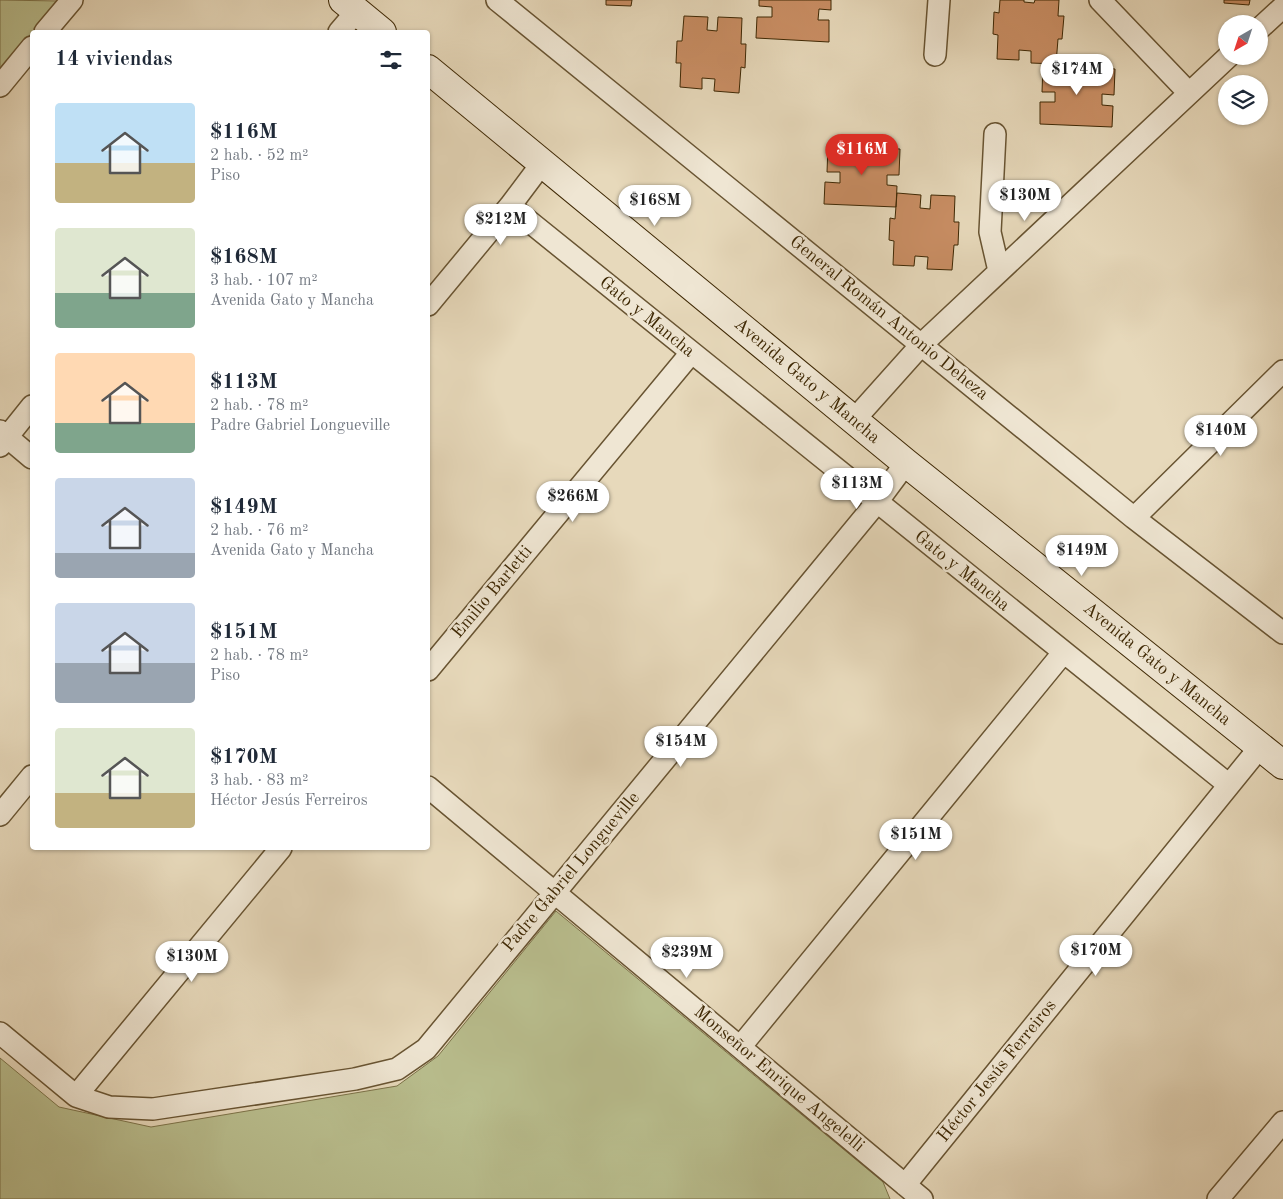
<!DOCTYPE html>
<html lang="es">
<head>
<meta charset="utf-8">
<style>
  body { margin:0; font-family:"Old Standard TT",serif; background:#f2f2f3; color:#1f2937; height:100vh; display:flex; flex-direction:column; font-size:19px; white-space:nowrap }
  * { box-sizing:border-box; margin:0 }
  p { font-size:16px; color:#747a83 }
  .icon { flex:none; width:28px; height:28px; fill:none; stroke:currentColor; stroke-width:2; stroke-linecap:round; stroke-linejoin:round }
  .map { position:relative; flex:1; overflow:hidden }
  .side { position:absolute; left:30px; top:30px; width:400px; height:820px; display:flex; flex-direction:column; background:#fff; border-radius:5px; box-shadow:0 1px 4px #0004 }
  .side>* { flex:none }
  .needle { width:32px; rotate:219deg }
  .buttons { position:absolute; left:1218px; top:15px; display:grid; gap:10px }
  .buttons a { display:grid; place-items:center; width:50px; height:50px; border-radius:50%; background:#fff; box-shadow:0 1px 4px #0004; font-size:25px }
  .price { position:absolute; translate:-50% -42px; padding:0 11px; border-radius:18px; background:#fff; color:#222; font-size:16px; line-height:32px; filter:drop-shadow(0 1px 2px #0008) }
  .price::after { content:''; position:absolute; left:50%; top:30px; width:15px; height:11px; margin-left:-8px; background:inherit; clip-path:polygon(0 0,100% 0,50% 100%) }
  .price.current { background:#d93025; color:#fff }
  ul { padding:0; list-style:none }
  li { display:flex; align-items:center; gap:15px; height:125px; padding:0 25px }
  li span { display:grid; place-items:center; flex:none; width:140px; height:100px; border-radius:5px; color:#555 }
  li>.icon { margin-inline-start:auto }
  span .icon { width:60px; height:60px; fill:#fffc; stroke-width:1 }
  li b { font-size:21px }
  h2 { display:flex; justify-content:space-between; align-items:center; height:60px; padding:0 25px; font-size:21px }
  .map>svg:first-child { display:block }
  .green { fill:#b9be8e; stroke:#7c7349 }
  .building { fill:#c98e64; stroke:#3e2804 }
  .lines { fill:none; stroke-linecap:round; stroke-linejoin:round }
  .street-casing { stroke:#685432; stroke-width:24 }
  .secondary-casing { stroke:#3e2804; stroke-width:30 }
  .street { stroke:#efe6d3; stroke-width:21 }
  .secondary { stroke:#efe6d3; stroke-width:28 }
  .labels { text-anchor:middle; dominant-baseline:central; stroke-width:5; stroke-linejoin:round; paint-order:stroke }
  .street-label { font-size:18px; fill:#3e2804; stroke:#efe6d3 }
</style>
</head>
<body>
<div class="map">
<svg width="1283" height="1199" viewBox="0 0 1283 1199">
  <rect width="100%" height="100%" fill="#e7d9bb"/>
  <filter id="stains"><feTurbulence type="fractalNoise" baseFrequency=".004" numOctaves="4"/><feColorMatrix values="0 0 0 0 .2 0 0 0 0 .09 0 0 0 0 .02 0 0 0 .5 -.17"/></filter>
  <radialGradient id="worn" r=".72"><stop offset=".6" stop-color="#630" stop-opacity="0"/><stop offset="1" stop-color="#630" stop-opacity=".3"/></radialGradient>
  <path class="green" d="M0,0l59,1 -59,69z
    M556,911l327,271 7,17h-890v-141l59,49 92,20 246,-41 41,-30z"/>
  <path class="building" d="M606,0h26l-1,6 -25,-1z
    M759,0h72v10l-12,-1 -1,11h11v22l-73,-4 1,-21h15v-10l-13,-1z
    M1000,0h24v2l10,1 1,-3h24l-1,16h6l-2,23h-4l-2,25 -25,-1v-12l-12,-1v10l-22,-1 1,-24 -5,-1 1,-22 5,1z
    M1224,0h26l-1,5 -25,-2z
    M684,16l24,1 -1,13 10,1 1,-14 24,1 -1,26h5l-1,24 -4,-1 -2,26 -25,-2 1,-12 -13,-1v11l-22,-2 1,-24h-5l1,-22h5z
    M1043,65l72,4 -1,26 -12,-1v11l11,1 -1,21 -72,-3v-22h15v-10h-13z
    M828,146l72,3 -1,26h-12v10l10,1 -1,21 -72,-3 1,-22 15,1v-11h-13z
    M897,193l24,2 -1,13 10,1 1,-14 24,1 -1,26h5l-1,23h-4l-2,25 -25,-1 1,-12 -13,-1 -1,10 -21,-1 1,-24 -5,-1 1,-22 5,1z"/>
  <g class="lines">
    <defs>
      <path id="street" d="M497,0l637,518 149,115
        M1100,0l89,93
        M1259,29l24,-22
        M45,32l27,-32
        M339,32l17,-20
        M935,55l4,-55
        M0,86l32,-39
        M995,134l-5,98 9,39
        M510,206l719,579
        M428,305l82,-99 33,-44
        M854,420l68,-76 307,-288
        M0,431l32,27
        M0,446l32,-40
        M1134,518l149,-147
        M428,670l263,-317
        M428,787l494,412
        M0,815l32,-39
        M0,1033l76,63 33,11 44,2 202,-30 42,-10 29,-20 451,-547 29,-39
        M741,1046l322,-393
        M76,1096l205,-248
        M905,1185l355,-438
        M1218,1199l65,-77"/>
      <path id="secondary" d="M343,0l39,32
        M428,69l478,394 377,302"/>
    </defs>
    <use href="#street" class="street-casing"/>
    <use href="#secondary" class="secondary-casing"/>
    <use href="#street" class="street"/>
    <use href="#secondary" class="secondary"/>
  </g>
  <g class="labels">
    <g class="street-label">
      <text transform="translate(647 317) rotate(39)">Gato y Mancha</text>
      <text transform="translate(889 318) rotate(39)">General Román Antonio Deheza</text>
      <text transform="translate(807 381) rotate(40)">Avenida Gato y Mancha</text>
      <text transform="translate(962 571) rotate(39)">Gato y Mancha</text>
      <text transform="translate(492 592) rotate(-50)">Emilio Barletti</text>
      <text transform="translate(1157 664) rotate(39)">Avenida Gato y Mancha</text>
      <text transform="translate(571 872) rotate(-50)">Padre Gabriel Longueville</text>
      <text transform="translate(997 1071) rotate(-51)">Héctor Jesús Ferreiros</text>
      <text transform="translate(779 1079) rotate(40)">Monseñor Enrique Angelelli</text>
    </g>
  </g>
  <rect width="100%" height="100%" filter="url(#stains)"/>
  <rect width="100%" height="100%" fill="url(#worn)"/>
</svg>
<div class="buttons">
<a><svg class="needle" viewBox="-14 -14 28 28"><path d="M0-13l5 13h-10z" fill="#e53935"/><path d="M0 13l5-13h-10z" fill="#747a83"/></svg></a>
<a><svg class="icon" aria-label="layers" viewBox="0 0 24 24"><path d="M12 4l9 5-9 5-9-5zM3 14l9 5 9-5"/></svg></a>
</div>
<b class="price" style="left:1077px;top:96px">$174M</b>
<b class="price current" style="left:862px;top:176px">$116M</b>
<b class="price" style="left:1025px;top:222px">$130M</b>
<b class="price" style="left:655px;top:227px">$168M</b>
<b class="price" style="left:501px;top:246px">$212M</b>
<b class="price" style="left:1221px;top:457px">$140M</b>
<b class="price" style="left:857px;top:510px">$113M</b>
<b class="price" style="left:573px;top:523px">$266M</b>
<b class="price" style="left:1082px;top:577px">$149M</b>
<b class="price" style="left:681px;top:768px">$154M</b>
<b class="price" style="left:916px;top:861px">$151M</b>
<b class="price" style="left:1096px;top:977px">$170M</b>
<b class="price" style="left:687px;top:979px">$239M</b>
<b class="price" style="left:192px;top:983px">$130M</b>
<section class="side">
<h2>14 viviendas<svg class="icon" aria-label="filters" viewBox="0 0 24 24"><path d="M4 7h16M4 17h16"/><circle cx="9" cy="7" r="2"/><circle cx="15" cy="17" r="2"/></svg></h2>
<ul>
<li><span style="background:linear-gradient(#bfe0f5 60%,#c2b280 0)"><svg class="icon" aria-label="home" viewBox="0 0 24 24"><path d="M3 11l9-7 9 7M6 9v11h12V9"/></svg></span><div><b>$116M</b><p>2 hab. · 52 m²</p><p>Piso</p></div></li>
<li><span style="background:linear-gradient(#dfe7d0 65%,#7fa58c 0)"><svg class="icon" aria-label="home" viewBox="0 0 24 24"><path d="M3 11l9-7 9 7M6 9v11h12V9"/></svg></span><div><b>$168M</b><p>3 hab. · 107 m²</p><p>Avenida Gato y Mancha</p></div></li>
<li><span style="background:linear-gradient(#ffd9b3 70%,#7fa58c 0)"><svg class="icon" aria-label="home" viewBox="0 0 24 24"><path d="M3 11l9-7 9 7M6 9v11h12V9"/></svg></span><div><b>$113M</b><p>2 hab. · 78 m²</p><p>Padre Gabriel Longueville</p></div></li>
<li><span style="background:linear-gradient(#c9d6e8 75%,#9aa5b1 0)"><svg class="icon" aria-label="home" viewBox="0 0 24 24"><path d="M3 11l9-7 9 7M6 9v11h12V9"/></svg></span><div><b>$149M</b><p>2 hab. · 76 m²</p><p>Avenida Gato y Mancha</p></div></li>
<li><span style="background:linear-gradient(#c9d6e8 60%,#9aa5b1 0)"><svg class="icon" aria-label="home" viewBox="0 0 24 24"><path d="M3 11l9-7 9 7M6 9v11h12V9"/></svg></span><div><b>$151M</b><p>2 hab. · 78 m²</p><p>Piso</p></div></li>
<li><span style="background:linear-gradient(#dfe7d0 65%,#c2b280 0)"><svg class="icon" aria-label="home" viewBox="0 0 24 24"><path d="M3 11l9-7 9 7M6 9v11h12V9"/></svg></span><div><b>$170M</b><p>3 hab. · 83 m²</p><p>Héctor Jesús Ferreiros</p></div></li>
</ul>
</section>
</div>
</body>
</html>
